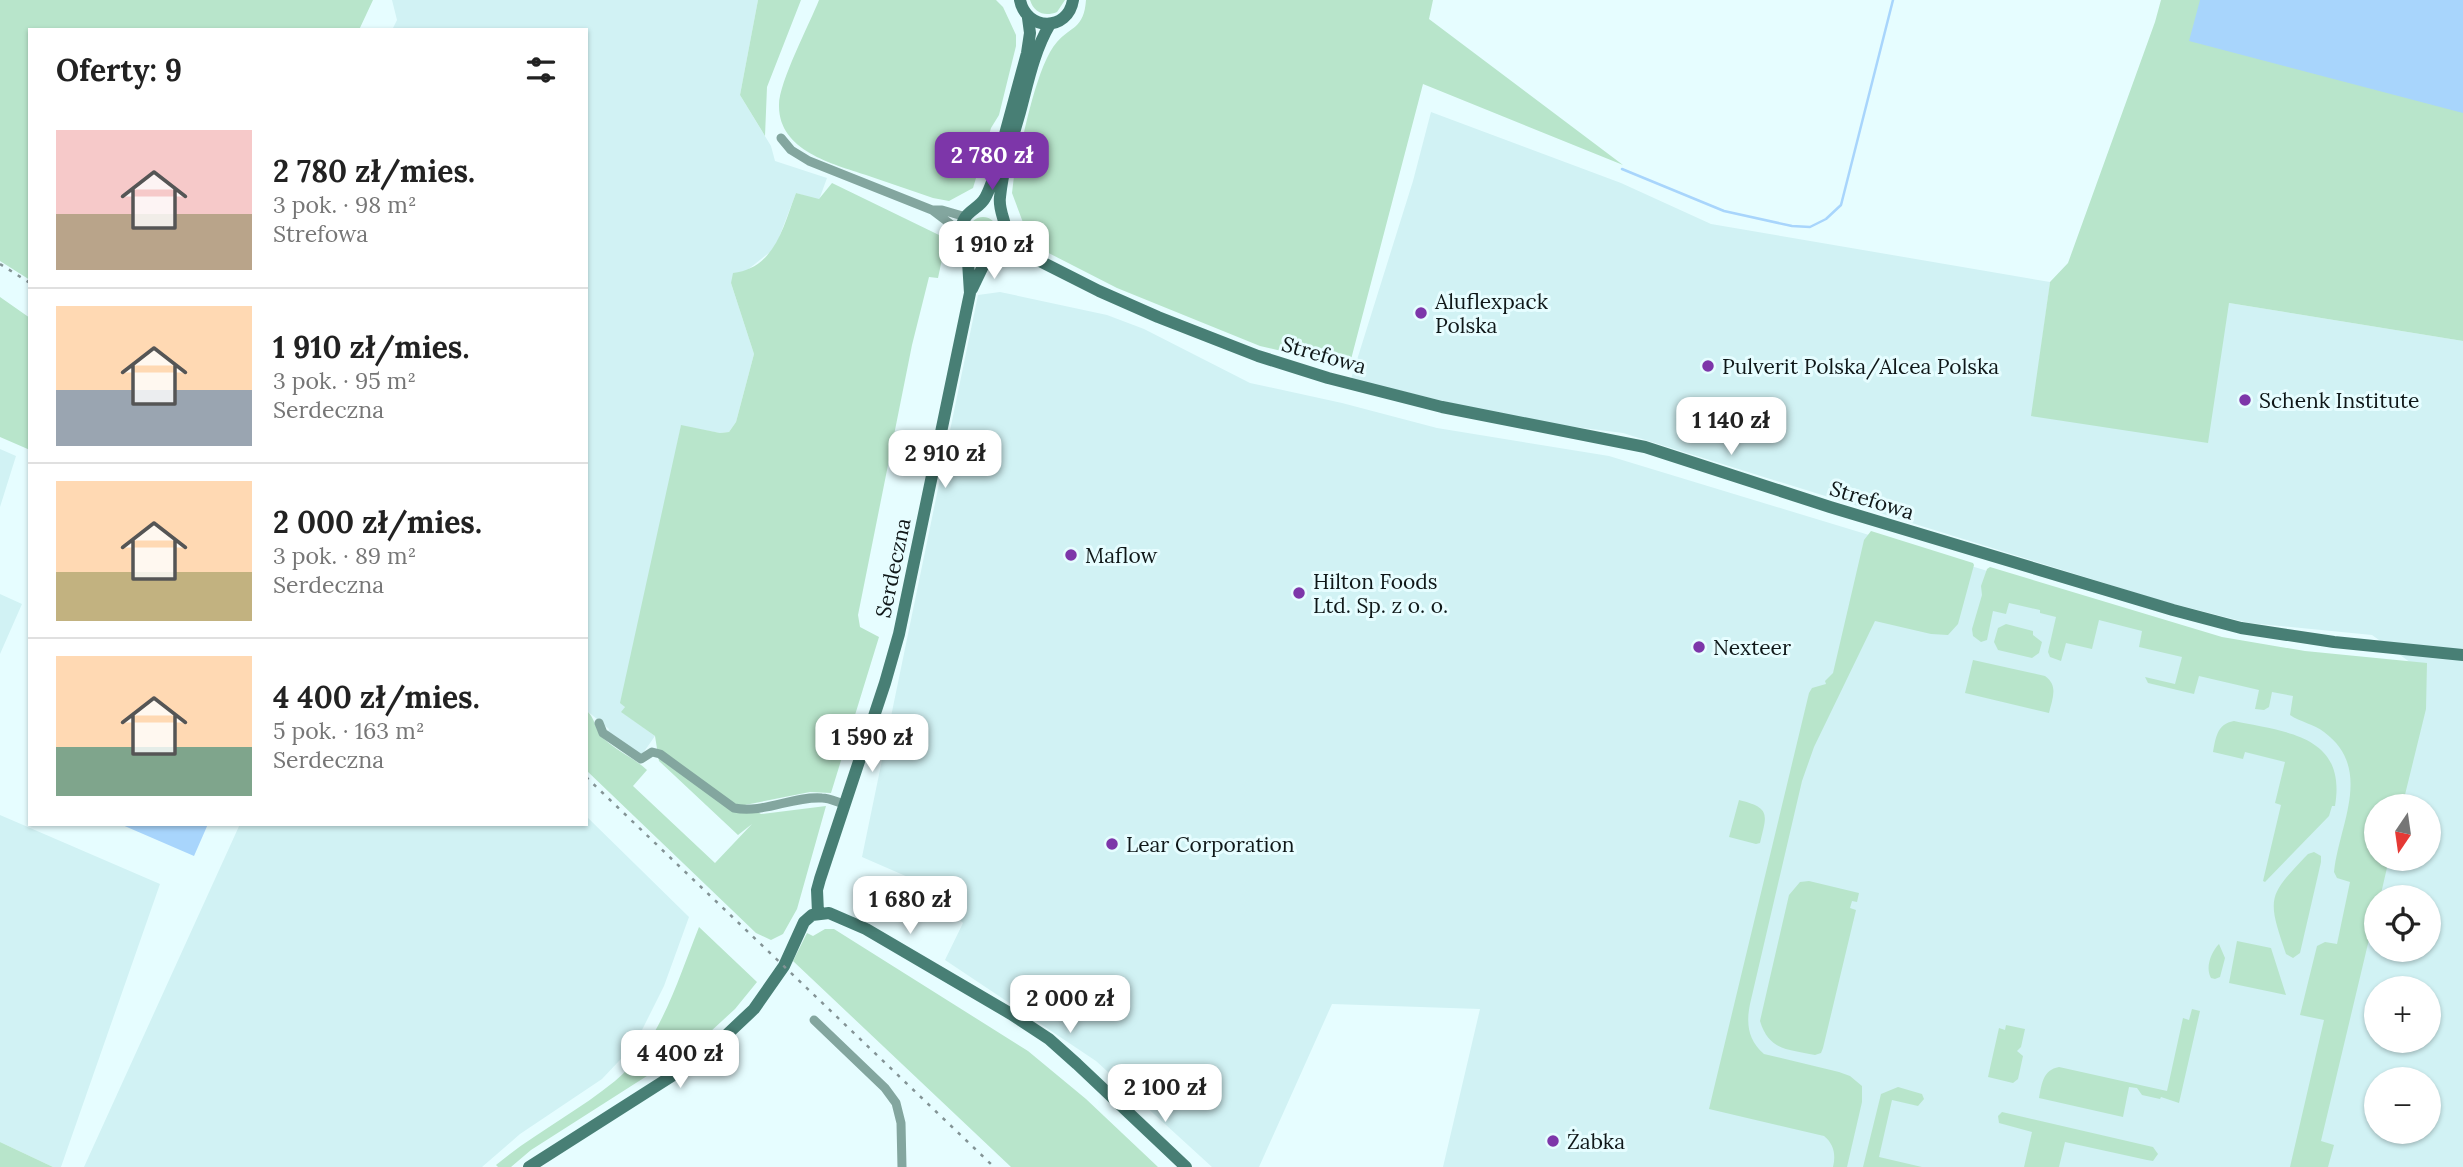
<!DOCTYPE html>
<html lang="pl">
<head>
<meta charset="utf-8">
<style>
  body { margin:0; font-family:Lora,serif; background:#f2f2f2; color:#222; height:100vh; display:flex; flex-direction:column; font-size:26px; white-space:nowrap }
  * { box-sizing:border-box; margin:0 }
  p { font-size:23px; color:#767676 }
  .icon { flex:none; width:38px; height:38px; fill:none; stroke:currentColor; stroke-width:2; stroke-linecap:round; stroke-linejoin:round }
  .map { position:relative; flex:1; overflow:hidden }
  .panel { position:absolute; left:28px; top:28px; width:560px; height:798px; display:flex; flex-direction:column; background:#fff; border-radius:0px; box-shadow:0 2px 5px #0004 }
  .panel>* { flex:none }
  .needle { width:46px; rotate:193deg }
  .tools { position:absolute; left:2364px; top:794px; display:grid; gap:14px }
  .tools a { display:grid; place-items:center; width:77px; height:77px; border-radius:50%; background:#fff; box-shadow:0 2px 5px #0004; font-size:35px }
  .price { position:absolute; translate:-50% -60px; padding:0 16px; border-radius:14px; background:#fff; color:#222; font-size:23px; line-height:46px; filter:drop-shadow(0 2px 4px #0008) }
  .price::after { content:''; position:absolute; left:50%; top:42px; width:21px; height:16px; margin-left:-10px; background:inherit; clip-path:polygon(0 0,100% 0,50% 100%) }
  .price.current { background:#7d36a9; color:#fff }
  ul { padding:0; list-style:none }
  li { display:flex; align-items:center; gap:21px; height:175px; padding:0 28px }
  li+li { border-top:2px solid #e0e0e0 }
  li span { display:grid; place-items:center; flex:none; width:196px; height:140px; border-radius:0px; color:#555 }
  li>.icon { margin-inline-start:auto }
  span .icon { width:84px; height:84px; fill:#fffc; stroke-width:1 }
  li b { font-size:30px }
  h2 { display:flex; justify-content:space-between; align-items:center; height:84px; padding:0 28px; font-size:30px }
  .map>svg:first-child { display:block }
  .built { fill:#d1f2f4; fill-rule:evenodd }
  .green { fill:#b8e5cb }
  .water { fill:#a8d5fc }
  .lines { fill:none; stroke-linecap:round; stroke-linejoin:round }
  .stream { stroke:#a8d5fc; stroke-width:2.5 }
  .street { stroke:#83a69f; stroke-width:9 }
  .secondary { stroke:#487f75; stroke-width:12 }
  .rail { stroke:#839395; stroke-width:2.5; stroke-dasharray:3.5 7; stroke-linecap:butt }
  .poi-dot { fill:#7d36a9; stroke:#e6fdff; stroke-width:2.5 }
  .labels { text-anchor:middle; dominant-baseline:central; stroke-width:6; stroke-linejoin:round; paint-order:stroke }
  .poi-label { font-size:21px; fill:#0f1718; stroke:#e6fdff; text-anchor:start }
  .street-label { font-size:21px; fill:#0f1718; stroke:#e6fdff }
</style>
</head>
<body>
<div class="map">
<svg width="2463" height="1167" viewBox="0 0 2463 1167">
  <rect width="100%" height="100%" fill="#e6fdff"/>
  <path class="built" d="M392,0h366l-18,95 31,51 4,15 52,17 -8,22 -23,-7 -21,55 -44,35 23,71 -18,68 -7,10 -9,1 -39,-7 -56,281 -3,5 33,24 -14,20 -33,-24 1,-3 -23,-19v-680h-194l5,-10z
    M1431,112l190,71 90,41 339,58 -18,134 197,-113 234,38v826h-1020l37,-158 -148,-5 -73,163h-47l-116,-106 -151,-101 18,-37 -39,-39 -62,-27 116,-562 22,-3 107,23 37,14 106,54 92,20 95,25 172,28 372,113 141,45 151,43 141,8 -42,-30 -123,-12 -87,-22 -539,-168 -96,-12 -176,-42 62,-198zM2376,807h53v52h-53zM2376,898h53v52h-53zM2376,989h53v52h-53zM2376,1080h53v52h-53z
    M0,449l16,7 -16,51z
    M0,594l22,10 -22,50z
    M0,815l160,69 -99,283h-8l-53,-25z
    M586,816l103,101 -25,69 -29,58 -33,35 -82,55 -38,33h-398l156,-343h346z"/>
  <path class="green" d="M0,0h373l-14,30h-329v250l-30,-19z
    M758,0h43l-34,87 -2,49 -25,-41z
    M819,0h177l7,7 7,15 6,13v11l-17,69 -8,13 -18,60 -24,13 -16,-3c-22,-8 -45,-15 -67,-23 -33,-11 -87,-24 -87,-69 -1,-22 31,-83 40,-106z
    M1030,0h35l-8,12c-12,5 -23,1 -27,-12z
    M1086,0h347l-4,19 194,146 -200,-81 -74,283 -89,-21 -143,-58 -86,-44 -19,-51 2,-17c8,-32 22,-111 43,-134 14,-16 27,-13 29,-42z
    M2161,0h302v341l-234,-38 -21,140 -177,-27 19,-134 18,-19 87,-241z
    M832,183l107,52 3,24 -4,19 -9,-1 -17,68 -54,270 2,12 19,10 -48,156 -21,-1 -65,13 16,9 65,-8 -29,103 -14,25 -12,6 -15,-7 -170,-163v-60c10,8 8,20 18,29 13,12 30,19 43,31l-14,16 82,77 37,-39 -14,11 -79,-74 -4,-25 -34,-24 4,-5 -5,-4 61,-278 39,8 9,-1 7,-10 18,-68 -23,-71 2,-10c42,-5 50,-46 63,-80l23,6z
    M969 231a14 14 0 1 1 28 0a14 14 0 1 1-28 0Z
    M0,297l30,21v132l-30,-13z
    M1871,531l102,32 1,2 -16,59 -10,11 -17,-1 -56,-13 -61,126 -12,34 -52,223c-4,20 -2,36 14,50l75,18 11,4 12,10v16l-15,65h-14c3,-12 1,-23 -9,-31l-115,-27 100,-416 3,-5 14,-4 -1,-3 8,-8 31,-133z
    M1990,567l232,70 83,14 122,12 -1,46 -24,98h-26v52h13l-9,39h-4v12l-55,231 13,4 -6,22h-38l34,-147 -24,-5 17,-69 8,-4 12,2 13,-62 -13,-4 -3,-6c5,-48 40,-103 -10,-140 -10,-8 -24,-10 -34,-17l3,-19 -21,-4 -3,15 -5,3 -9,-1 4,-19 -60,-14 -5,18 -46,-11 -3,-6 30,7 7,-27 -43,-10 3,-16 -43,-11 -7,29 -26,-6 -5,18 -11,-4 -2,-5 8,-35 -16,-4v-3l-31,-7 -3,11 -13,-3 -6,29 -6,2 -8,-6 -1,-7 10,-34 -1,-9 6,-17z
    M2006,624l27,7v4l9,7 -3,11 -7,5 -34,-8 -4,-8 4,-14z
    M1973,660l72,16c14,10 7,23 4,37l-84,-20z
    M2234,721c52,11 113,14 101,85h-3l-3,10 -64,66 -2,-1 18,-76 -6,-2 10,-41 -40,-10 -2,7 -30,-7c3,-15 4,-28 21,-31z
    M1739,800c32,8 28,14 21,43l-4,1 -27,-7z
    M2314,852l7,4v6l-21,91 -7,5 -7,-4c-19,-57 -19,-57 22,-100z
    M1809,881l50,12 -2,9 -5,-1 -2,7 6,2 -33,138 -2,5 -6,2c-27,-6 -46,-4 -55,-34l29,-126 11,-13z
    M699,927l58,55 -22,27 -38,35 -166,106 -20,17h-13l-2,-2c37,-31 81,-53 119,-84 45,-37 63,-102 84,-154z
    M825,929h9l194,122 58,48 72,68h-147l-218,-206 14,-28 6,3z
    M2237,941l34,7 15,47 -57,-12z
    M2219,944l6,14 -5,19 -5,2 -4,-1c-6,-10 0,-26 8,-34z
    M2192,1009l8,2 -21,92 -18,-6 -1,2 -18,-4 -5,-7 -8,-1 -6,30 -84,-19c3,-15 4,-28 20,-31l108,24 16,-73 6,2z
    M2006,1025l19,4 -4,18 -4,4 6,5 -5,23 -5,4 -25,-6 11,-49 6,2z
    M1898,1087l24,7 2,5 -6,7 -26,-6 -13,57 43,10h-59l18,-73z
    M2002,1112l151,35 5,7 -5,7 -6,-1 -82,-18 -6,25h-35l8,-35 -33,-9 -1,-7z
    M0,1142l53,25h-53z"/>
  <path class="water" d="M2200,0h263v113l-274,-72z
    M120,824h88l-14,32z"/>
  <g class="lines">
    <path class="stream" d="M1622,169l102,42 68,15 18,1 16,-8 15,-14 52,-205"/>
    <path class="street" d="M781,138l10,12 18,11 123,49 29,22
      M932,210h10l24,7
      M599,723l4,10 38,26 11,-7 8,2 74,54c29,6 58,-12 88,-10 7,0 15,4 22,6
      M814,1020l71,68 11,15 5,20 1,44"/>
    <path class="secondary" d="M1020,0c6,31 48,32 53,0
      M1028,18l2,15 -3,20 -35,129c-2,5 -4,11 -7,16 -5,9 -15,12 -20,20 -9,15 0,31 16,36l15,-3c22,-17 1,-34 4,-54 3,-29 12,-57 20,-85 8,-30 14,-61 30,-88
      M1004,243l95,48 59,26 100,39 70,22 114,29 203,40 185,60 343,103 68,18 93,14 129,13
      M972,289l13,-27 6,-9
      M818,913l-1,-23 3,-11 65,-196 14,-49 71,-341 -3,-47
      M529,1167l157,-100 32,-24 36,-34 30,-43 20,-44 8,-7 17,-2 37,16 145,85 38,25 28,25 109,103"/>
    <path class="rail" d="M0,264l30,19
      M586,777l408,390"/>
  </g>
  <g class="poi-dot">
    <circle cx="1421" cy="313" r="7"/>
    <circle cx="1708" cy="366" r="7"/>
    <circle cx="2245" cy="400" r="7"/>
    <circle cx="1071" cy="555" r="7"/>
    <circle cx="1299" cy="593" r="7"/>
    <circle cx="1699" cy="647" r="7"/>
    <circle cx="1112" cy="844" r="7"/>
    <circle cx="1553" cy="1141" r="7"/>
  </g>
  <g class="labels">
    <g class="poi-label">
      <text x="1435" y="301">Aluflexpack<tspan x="1435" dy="24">Polska</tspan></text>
      <text x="1722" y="366">Pulverit Polska/Alcea Polska</text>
      <text x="2259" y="400">Schenk Institute</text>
      <text x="1085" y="555">Maflow</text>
      <text x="1313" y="581">Hilton Foods<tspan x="1313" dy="24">Ltd. Sp. z o. o.</tspan></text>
      <text x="1713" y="647">Nexteer</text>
      <text x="1126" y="844">Lear Corporation</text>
      <text x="1567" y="1141">Żabka</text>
    </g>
    <g class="street-label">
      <text transform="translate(1324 355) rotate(16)">Strefowa</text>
      <text transform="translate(1872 500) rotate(17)">Strefowa</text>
      <text transform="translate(893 568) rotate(-78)">Serdeczna</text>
    </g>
  </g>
</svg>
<div class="tools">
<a><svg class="needle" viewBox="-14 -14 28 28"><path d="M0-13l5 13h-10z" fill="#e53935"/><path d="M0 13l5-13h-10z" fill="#767676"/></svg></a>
<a><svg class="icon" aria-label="locate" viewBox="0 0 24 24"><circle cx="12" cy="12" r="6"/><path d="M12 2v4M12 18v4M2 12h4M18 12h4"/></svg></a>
<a>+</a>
<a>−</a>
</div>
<b class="price current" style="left:992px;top:192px">2 780 zł</b>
<b class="price" style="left:994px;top:281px">1 910 zł</b>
<b class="price" style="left:1731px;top:457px">1 140 zł</b>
<b class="price" style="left:945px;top:490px">2 910 zł</b>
<b class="price" style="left:872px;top:774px">1 590 zł</b>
<b class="price" style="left:910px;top:936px">1 680 zł</b>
<b class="price" style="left:1070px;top:1035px">2 000 zł</b>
<b class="price" style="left:680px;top:1090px">4 400 zł</b>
<b class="price" style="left:1165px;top:1124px">2 100 zł</b>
<section class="panel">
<h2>Oferty: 9<svg class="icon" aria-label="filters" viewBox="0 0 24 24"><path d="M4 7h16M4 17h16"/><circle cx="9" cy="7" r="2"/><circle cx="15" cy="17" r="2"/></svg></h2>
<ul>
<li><span style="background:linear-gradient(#f6c9c9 60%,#b9a48a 0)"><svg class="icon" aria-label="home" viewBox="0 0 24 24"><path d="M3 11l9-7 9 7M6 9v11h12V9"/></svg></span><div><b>2 780 zł/mies.</b><p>3 pok. · 98 m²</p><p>Strefowa</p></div></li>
<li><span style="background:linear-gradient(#ffd9b3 60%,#9aa5b1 0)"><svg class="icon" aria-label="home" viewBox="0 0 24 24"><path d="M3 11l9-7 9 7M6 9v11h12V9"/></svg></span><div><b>1 910 zł/mies.</b><p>3 pok. · 95 m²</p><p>Serdeczna</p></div></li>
<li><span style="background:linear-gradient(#ffd9b3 65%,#c2b280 0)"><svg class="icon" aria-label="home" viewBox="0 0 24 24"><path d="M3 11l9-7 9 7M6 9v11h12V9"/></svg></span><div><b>2 000 zł/mies.</b><p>3 pok. · 89 m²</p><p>Serdeczna</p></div></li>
<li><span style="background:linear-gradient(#ffd9b3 65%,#7fa58c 0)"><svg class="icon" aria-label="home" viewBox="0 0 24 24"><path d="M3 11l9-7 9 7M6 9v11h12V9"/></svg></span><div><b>4 400 zł/mies.</b><p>5 pok. · 163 m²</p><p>Serdeczna</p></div></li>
</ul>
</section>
</div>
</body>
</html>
